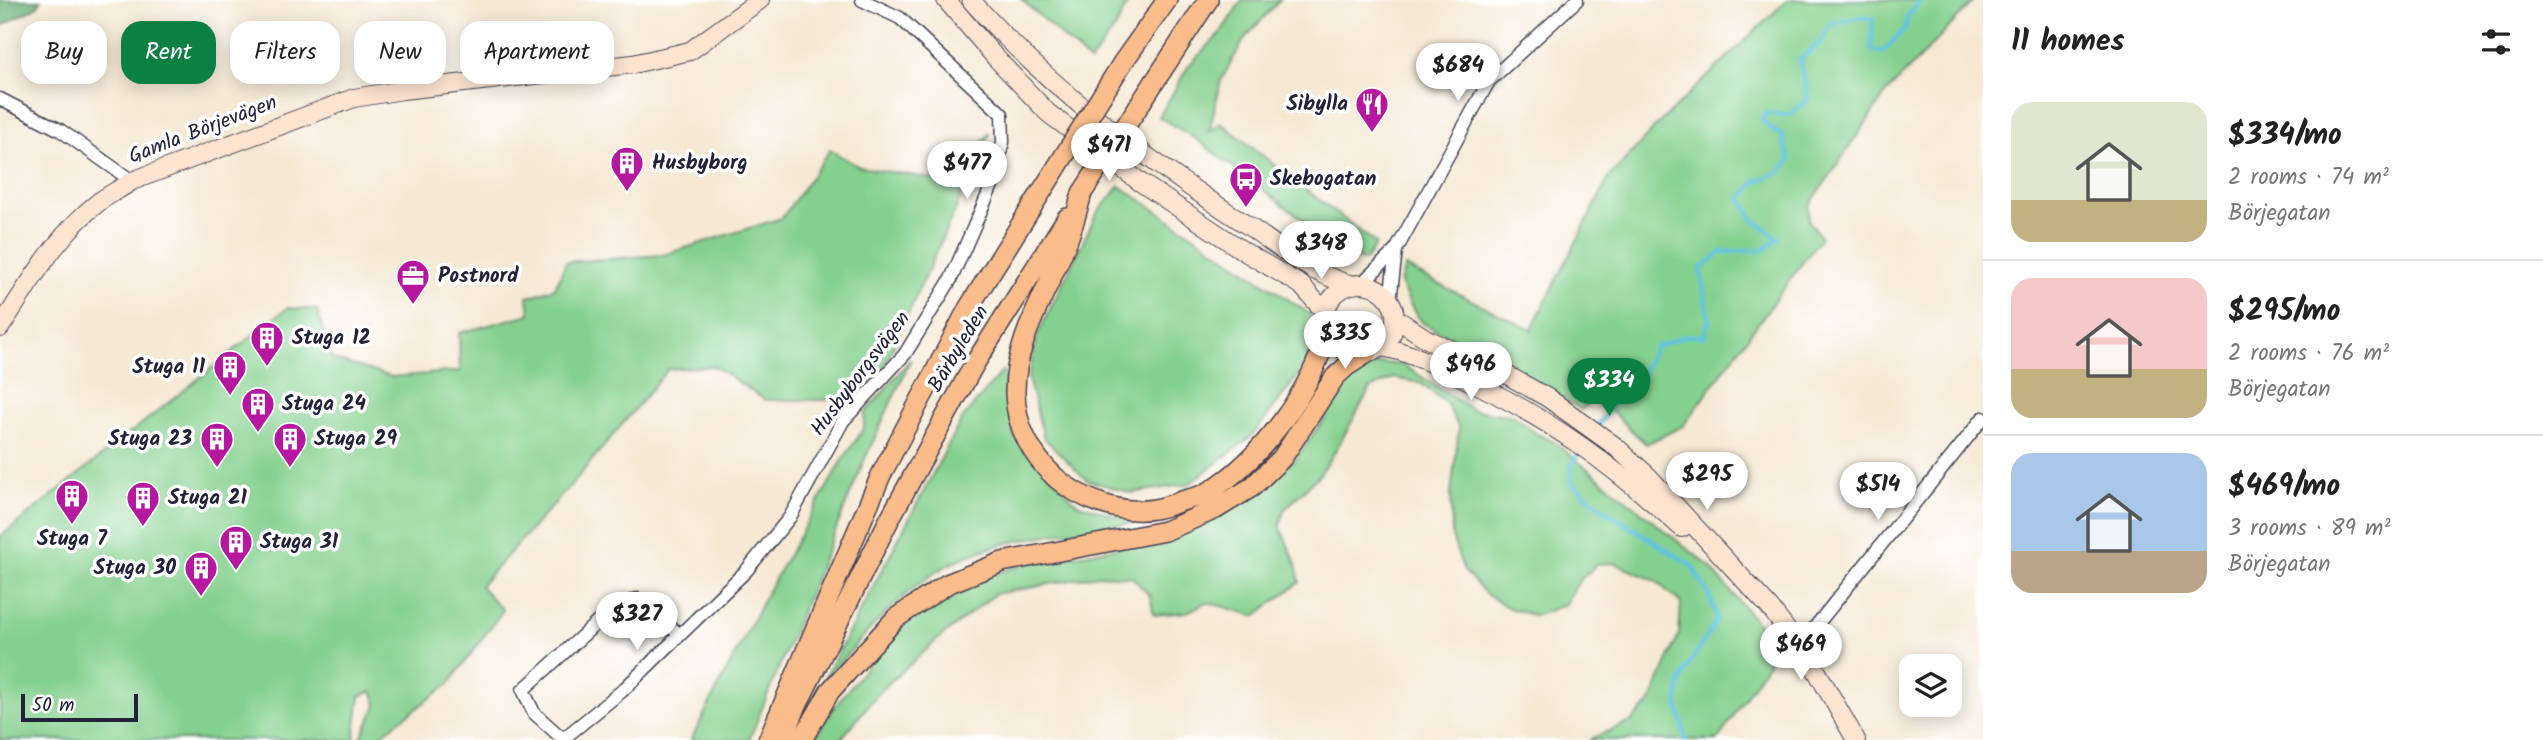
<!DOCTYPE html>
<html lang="en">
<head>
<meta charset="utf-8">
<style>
  body { margin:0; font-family:Kalam,sans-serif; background:#f6f6f6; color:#222; height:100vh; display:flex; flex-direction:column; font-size:26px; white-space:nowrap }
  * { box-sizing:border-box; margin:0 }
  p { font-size:23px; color:#767676 }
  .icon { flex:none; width:38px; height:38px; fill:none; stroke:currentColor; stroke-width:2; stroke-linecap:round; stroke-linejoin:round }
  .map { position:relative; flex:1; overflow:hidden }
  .sheet { display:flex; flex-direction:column; background:#fff; width:560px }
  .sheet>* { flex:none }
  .hud { position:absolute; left:21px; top:21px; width:665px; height:63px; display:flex; gap:14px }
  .controls { position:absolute; left:1899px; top:654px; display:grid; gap:14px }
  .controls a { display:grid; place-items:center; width:63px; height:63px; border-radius:14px; background:#fff; box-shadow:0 4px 18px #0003; font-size:35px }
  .scale { position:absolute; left:21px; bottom:18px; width:117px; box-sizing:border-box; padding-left:7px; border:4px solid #22223b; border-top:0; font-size:19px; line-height:24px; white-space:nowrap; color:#22223b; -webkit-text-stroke:5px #fff; paint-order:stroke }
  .price { position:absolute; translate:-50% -60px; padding:0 16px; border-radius:24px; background:#fff; color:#222; font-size:23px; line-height:46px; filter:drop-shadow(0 2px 4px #0008) }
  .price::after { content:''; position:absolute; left:50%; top:42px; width:21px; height:16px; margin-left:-10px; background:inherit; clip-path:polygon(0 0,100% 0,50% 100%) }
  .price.selected { background:#0b8043; color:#fff }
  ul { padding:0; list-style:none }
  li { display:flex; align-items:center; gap:21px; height:175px; padding:0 28px }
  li+li { border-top:2px solid #e0e0e0 }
  li span { display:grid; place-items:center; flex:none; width:196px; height:140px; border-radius:21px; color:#555 }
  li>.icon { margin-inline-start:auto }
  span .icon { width:84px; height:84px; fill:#fffc; stroke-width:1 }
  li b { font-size:30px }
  h2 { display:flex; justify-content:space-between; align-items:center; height:84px; padding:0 28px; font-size:30px }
  .chip { padding:0 24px; border-radius:21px; background:#fff; box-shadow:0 4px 18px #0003; font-size:24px; line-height:63px }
  .chip.selected { background:#0b8043; color:#fff }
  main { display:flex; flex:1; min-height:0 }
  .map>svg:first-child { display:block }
  .green { fill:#84d08e; stroke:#537964; stroke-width:2 }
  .forest { fill:#6bb279; stroke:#466a5a; stroke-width:2 }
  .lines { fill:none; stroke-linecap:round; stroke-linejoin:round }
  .stream { stroke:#60c4de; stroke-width:4.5 }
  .street-casing { stroke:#424052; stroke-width:15 }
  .secondary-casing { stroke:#424052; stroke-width:20 }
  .primary-casing { stroke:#424052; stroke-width:22 }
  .street { stroke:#fff; stroke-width:12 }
  .secondary { stroke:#fde4d1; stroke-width:18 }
  .primary { stroke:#fabc8b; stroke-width:19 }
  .primary-bridge-casing { stroke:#424052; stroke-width:22; stroke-linecap:butt }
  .primary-bridge { stroke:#fabc8b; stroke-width:19 }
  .labels { text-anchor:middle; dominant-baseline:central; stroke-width:7; stroke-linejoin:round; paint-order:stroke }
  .poi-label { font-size:21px; font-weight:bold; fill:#22223b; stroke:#fff; text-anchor:start }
  .street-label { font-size:21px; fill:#22223b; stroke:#fff }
</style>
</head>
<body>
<main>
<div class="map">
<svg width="1983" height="740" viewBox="0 0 1983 740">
  <rect width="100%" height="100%" fill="#fff"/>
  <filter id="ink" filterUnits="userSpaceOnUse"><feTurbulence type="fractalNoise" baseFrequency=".0143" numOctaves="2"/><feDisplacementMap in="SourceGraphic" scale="14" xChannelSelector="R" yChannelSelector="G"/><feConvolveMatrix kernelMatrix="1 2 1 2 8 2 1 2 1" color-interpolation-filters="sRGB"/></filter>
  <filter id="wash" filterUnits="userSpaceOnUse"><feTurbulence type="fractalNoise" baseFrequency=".00686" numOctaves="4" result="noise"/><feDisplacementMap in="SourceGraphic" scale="28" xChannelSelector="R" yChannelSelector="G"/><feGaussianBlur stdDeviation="1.57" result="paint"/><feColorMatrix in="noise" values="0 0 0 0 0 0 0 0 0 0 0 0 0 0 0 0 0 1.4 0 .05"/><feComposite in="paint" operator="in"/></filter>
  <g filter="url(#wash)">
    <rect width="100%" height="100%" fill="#f6e8d3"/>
    <path class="green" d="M1022,0h107l-13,27 -26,35z
      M1242,0h38l-35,38 -24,42 -12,52 12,-9 155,121 -11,17 -14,-5 -155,-117 -37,-22 30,-52 30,-30z
      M1787,0h188l-88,92 -78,114v15l12,16 -138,189 -37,18 -51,-48 -14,14 -61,-39 -96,-47c-12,-12 -16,-26 -24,-41l5,-16 126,63 79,-154 48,-52z
      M990,133l-115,254 -31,13h-79l-51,-34 -46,3 -95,114 -93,103 23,24 -54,74 -67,50 2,6h-24l17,-35 -5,-14 -12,5 -6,44h-354v-203l287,-229 30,2 15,49 60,18 68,-6 -1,-38 71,-19 -2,-17 27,-9 11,-26 97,-7 119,-37 48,-68 30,17 86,14z
      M1120,186l193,130 5,18 -14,34 -52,68 -63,48 -58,9 -44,-13 -43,-42 -16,-59 10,-45 59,-121z
      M911,359l-48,104 -114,277h-58l78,-151 73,-128 22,-33 1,-15z
      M1385,363l18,2 70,45 41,6 23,18 16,7 156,125 69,81 -60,93h-129l43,-19 18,-18 29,-69 2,-31 -25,-22 -42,-18 -17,1 -17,16 -16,25 -29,11 -26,-8 -22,-13 -23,-24 -12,-34 -1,-44 8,-65 -13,-25 -26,-20 -27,-5 -23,11 -33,59 -18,27 -35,35 -4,17 15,34 5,21 -45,34 -48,-14 -20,10 -33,3 -4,-19 -18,-19 -34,-2 -103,19 -58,46 -57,51 -40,49h-26l21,-34 68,-85 72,-41 47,-15 141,-26 99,-49 34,-32 31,-43 24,-42 9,-8z
      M1003,370l11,66 62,67 60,19c-60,9 -149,16 -200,50 -45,29 -79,72 -114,111l140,-264z"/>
    <path class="forest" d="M0,0h41l-3,6 -38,21z"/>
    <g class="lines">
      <path class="stream" d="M1596,429l17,-26 26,-24 17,-32 29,-11h19l5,-16 -9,-51 22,-17 42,-2 14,-12 -25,-19 -12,-20 15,-18 24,-9 10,-12 -8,-25 -13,-7 -8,-10 6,-5 23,2 18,-16 -8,-40 21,-17 9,-18 31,-7 12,2 -2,31 12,2 23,-25 1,-10 14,-17
        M1581,450l-9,14 -1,18 36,30 84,53 18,30 8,23c-11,26 -37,50 -39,79 -2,16 8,28 7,43"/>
    </g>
  </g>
  <g filter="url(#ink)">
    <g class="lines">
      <defs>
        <path id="street" d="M0,99l60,31 72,51
          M1361,284l35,-34 93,-169 88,-81
          M1390,301l6,-51
          M679,634l-42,-35 -24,9 -90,82 11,23 29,26 59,-48 124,-120 44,-54 53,-96 62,-67 46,-75 42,-96 10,-41 -1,-28 -102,-96 -38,-18
          M1799,647l184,-229"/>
        <path id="secondary" d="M946,0l49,57 53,56 92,69 105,70 56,33 24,27
          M971,0c79,90 177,160 276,225 35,24 65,50 106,60
          M1325 319a35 35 0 1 1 70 0a35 35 0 1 1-70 0Z
          M1395,318l32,21 80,36 41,23 67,48 34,31 121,131 42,55 44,77
          M0,328c29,-44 58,-95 100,-127 10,-7 22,-13 32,-20l222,-83 49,-8 230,-26 57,-13 70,-51
          M1382,347c27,5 51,17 75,28 88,40 153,88 225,153"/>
        <path id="primary" d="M1123,62l44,-62
          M1155,81l53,-81
          M1082,193c-5,19 -10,38 -18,56 -19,47 -50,93 -49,145 1,33 17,62 41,84 24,21 65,37 98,31 10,-1 21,-6 31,-9 8,-2 18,-4 25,-9 51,-32 103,-101 117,-160
          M768,740l113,-265 88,-168 83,-132
          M783,740l14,-35 92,-185 86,-157 92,-145
          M802,740l28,-49 66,-73 51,-34 55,-22 163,-31 51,-22 36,-22 30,-29 53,-81 12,-11 20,-13"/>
      </defs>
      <use href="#street" class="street-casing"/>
      <use href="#secondary" class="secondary-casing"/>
      <use href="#primary" class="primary-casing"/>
      <use href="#street" class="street"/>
      <use href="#secondary" class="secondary"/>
      <use href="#primary" class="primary"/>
      <defs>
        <path id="primary-bridge" d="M1052,175l71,-113
          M1082,193l73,-112"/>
      </defs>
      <use href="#primary-bridge" class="primary-bridge-casing"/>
      <use href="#primary-bridge" class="primary-bridge"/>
    </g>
  </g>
  <defs>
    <symbol id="restaurant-pin" viewBox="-11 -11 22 30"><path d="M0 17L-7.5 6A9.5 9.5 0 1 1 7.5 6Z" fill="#b5179e" stroke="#fff"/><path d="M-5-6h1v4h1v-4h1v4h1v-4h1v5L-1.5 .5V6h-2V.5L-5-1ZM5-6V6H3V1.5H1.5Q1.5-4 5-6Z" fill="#fff"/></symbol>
    <symbol id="building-pin" viewBox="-11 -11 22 30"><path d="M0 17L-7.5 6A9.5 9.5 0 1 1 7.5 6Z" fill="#b5179e" stroke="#fff"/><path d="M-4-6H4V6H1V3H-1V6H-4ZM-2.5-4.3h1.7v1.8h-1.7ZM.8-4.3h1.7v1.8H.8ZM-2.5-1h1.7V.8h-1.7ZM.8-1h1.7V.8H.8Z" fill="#fff"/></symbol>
    <symbol id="bus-pin" viewBox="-11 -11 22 30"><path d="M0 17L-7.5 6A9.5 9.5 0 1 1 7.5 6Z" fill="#b5179e" stroke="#fff"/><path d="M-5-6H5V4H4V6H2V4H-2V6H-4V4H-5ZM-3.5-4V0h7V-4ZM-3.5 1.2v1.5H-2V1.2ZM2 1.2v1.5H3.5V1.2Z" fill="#fff"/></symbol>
    <symbol id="office-pin" viewBox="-11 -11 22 30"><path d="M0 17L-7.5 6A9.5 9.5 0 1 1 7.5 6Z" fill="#b5179e" stroke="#fff"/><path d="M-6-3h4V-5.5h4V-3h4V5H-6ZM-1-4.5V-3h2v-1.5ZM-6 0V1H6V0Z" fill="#fff"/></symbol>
  </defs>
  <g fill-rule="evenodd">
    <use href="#restaurant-pin" x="1353" y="85" width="38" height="52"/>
    <use href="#building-pin" x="608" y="144" width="38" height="52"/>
    <use href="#bus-pin" x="1227" y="160" width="38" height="52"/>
    <use href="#office-pin" x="394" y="257" width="38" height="52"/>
    <use href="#building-pin" x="248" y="319" width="38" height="52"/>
    <use href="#building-pin" x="211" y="348" width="38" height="52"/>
    <use href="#building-pin" x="239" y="385" width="38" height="52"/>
    <use href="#building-pin" x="198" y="420" width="38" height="52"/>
    <use href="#building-pin" x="271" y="420" width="38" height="52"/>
    <use href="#building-pin" x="53" y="477" width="38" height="52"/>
    <use href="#building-pin" x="124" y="479" width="38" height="52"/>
    <use href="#building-pin" x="217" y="523" width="38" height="52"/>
    <use href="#building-pin" x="182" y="549" width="38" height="52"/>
  </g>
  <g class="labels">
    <g class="poi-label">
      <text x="1348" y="104" text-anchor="end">Sibylla</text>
      <text x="652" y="163">Husbyborg</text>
      <text x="1270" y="179">Skebogatan</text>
      <text x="438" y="276">Postnord</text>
      <text x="292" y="338">Stuga 12</text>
      <text x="205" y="367" text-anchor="end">Stuga 11</text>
      <text x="282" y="404">Stuga 24</text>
      <text x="192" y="439" text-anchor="end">Stuga 23</text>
      <text x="314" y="439">Stuga 29</text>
      <text x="168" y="498">Stuga 21</text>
      <text x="72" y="539" text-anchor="middle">Stuga 7</text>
      <text x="260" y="542">Stuga 31</text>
      <text x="176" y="568" text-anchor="end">Stuga 30</text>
    </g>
    <g class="street-label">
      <text transform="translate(203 130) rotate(-21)">Gamla Börjevägen</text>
      <text transform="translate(959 349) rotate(-59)">Bärbyleden</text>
      <text transform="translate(861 374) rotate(-53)">Husbyborgsvägen</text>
    </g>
  </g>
</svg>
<div class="controls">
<a><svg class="icon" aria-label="layers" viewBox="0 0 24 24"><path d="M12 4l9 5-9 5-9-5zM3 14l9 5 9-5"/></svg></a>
</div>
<div class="scale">50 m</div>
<b class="price" style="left:1458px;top:103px">$684</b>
<b class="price" style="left:1109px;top:183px">$471</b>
<b class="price" style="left:967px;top:201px">$477</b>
<b class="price" style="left:1321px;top:281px">$348</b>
<b class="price" style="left:1345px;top:371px">$335</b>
<b class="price" style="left:1471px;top:402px">$496</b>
<b class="price selected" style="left:1609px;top:418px">$334</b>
<b class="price" style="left:1707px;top:512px">$295</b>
<b class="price" style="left:1878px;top:522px">$514</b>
<b class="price" style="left:637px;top:652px">$327</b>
<b class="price" style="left:1801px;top:682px">$469</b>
<div class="hud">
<a class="chip">Buy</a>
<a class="chip selected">Rent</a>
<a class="chip">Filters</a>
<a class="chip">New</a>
<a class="chip">Apartment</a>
</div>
</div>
<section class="sheet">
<h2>11 homes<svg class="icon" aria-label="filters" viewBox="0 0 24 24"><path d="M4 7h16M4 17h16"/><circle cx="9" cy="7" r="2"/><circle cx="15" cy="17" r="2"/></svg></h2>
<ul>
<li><span style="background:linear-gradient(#dfe7d0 70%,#c2b280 0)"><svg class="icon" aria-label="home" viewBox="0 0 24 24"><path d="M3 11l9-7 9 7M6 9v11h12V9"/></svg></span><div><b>$334/mo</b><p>2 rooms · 74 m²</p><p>Börjegatan</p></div></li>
<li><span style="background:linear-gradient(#f6c9c9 65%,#c2b280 0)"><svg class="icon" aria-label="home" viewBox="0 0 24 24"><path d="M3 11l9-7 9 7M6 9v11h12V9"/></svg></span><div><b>$295/mo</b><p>2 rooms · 76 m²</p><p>Börjegatan</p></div></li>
<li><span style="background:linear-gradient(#a9c7e8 70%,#b9a48a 0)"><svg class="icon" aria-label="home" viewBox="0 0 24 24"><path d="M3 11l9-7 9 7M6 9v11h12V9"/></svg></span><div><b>$469/mo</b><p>3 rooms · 89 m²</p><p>Börjegatan</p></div></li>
</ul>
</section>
</main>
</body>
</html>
